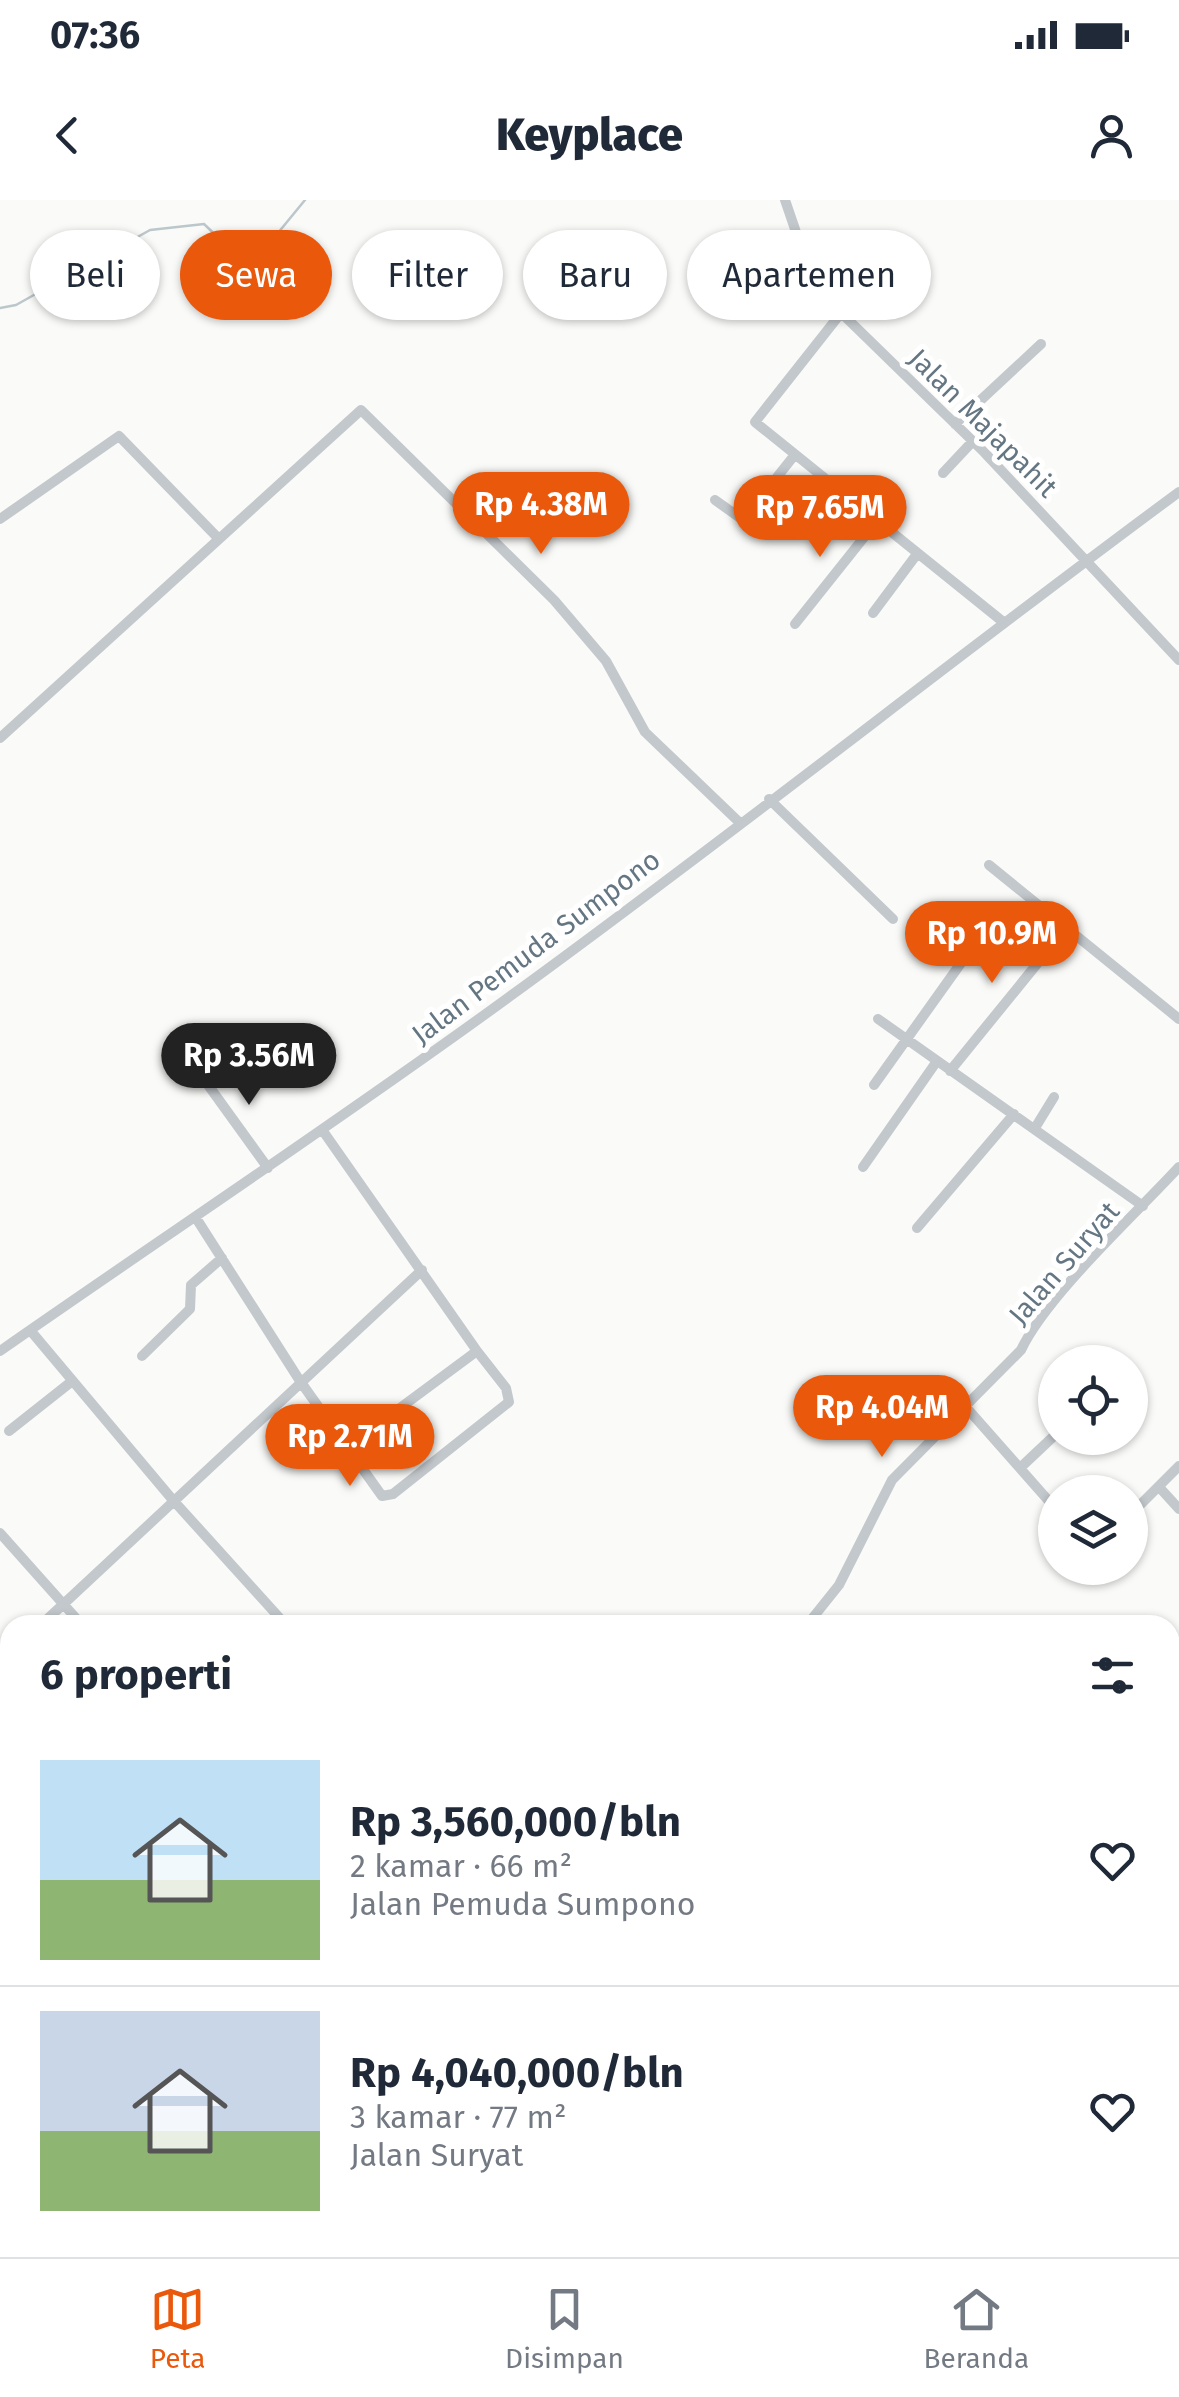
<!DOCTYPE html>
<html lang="id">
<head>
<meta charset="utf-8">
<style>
  body { margin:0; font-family:"Fira Sans",sans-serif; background:#f2f2f3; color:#1f2937; height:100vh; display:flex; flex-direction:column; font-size:38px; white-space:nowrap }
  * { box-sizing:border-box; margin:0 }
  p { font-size:32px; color:#747a83 }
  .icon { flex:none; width:55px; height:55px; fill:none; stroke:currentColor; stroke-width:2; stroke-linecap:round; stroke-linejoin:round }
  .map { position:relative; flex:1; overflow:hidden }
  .side { position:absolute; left:0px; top:1415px; width:1180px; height:642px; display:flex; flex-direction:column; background:#fff; border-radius:30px 30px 0 0; box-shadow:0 2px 8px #0004 }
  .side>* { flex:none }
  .hud { position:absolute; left:30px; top:30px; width:1120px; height:90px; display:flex; gap:20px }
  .buttons { position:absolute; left:1038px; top:1145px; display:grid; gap:20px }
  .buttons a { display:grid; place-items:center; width:110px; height:110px; border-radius:50%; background:#fff; box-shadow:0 2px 8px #0004; font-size:50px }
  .price { position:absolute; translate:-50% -85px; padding:0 22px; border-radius:35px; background:#ea580c; color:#fff; font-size:32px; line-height:65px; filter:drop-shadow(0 2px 5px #0008) }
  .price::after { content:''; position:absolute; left:50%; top:60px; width:30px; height:22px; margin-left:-15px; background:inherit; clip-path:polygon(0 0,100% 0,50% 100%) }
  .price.active { background:#222; color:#fff }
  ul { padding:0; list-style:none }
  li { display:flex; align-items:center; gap:30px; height:250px; padding:0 40px }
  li+li { border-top:2px solid #e0e1e3 }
  li span { display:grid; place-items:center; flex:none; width:280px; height:200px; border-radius:0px; color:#555 }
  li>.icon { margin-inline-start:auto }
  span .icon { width:120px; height:120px; fill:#fffc; stroke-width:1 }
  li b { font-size:42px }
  h2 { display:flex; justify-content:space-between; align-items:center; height:120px; padding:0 40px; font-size:42px }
  .tag { padding:0 35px; border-radius:45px; background:#fff; box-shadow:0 2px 8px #0004; font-size:35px; line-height:90px }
  .tag.active { background:#ea580c; color:#fff }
  .status { display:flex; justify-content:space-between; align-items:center; height:70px; padding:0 50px; background:#fff; direction:ltr }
  .status svg { height:28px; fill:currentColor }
  header { display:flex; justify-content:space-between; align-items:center; height:130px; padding:0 40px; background:#fff; font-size:45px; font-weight:800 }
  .tab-bar { display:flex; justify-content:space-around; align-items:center; height:140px; border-top:2px solid #e0e1e3; background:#fff; font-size:28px; color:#747a83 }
  .tab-bar a { display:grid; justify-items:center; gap:5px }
  .tab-bar .active { color:#ea580c }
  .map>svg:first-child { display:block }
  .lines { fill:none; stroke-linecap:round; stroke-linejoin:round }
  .stream { stroke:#bbc7cb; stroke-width:2.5 }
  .secondary-casing { stroke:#b3babf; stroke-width:18 }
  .highway-casing { stroke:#b4b9bd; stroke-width:22 }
  .street { stroke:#c3c8cc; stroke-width:10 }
  .secondary { stroke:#fff; stroke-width:15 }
  .highway { stroke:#fff; stroke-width:20 }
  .rail-casing { stroke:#a2aab0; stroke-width:6 }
  .rail { stroke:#fff; stroke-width:2.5; stroke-dasharray:8; stroke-linecap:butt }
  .labels { text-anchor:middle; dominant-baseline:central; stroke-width:10; stroke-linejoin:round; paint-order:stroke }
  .street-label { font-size:28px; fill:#657683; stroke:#fff }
</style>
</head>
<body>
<div class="status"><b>07:36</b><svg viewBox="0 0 49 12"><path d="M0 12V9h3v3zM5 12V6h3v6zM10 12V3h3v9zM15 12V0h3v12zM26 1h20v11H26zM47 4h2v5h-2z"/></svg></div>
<header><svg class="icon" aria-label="back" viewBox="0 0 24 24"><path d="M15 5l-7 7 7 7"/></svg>Keyplace<svg class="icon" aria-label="person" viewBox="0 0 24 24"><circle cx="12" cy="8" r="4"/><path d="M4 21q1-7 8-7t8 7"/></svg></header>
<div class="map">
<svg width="1179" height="2057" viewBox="0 0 1179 2057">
  <rect width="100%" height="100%" fill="#fafaf8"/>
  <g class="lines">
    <path class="stream" d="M0,108l16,-3 134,-75 54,-6 21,20 48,-5 32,-39"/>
    <defs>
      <path id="secondary" d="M719,2057l9,-9"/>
      <path id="highway" d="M0,1958l10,1
        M1170,2029l9,-8
        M902,2048l90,9
        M1139,2057l10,-9"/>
    </defs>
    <use href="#secondary" class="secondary-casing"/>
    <use href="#highway" class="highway-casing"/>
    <path class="street" d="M785,0l25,73 19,28 155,151 195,208
      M841,113l-86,109 247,199
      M955,224l86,-80
      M943,273l30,-32
      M715,300l28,20 50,-63
      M0,319l119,-83 99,102
      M873,413l44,-59
      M795,424l82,-103
      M0,538l361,-328 193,190 52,61 39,71 94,90
      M769,599l124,120
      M989,665l190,154
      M878,819l265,187
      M198,871l70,97
      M950,871l117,-144
      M874,885l87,-122
      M1035,928l19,-31
      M323,931l154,220 -131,97
      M863,967l74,-106
      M196,1018l104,163 82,115 11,-2 116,-92 -3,-14 -29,-37
      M917,1028l97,-114
      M30,1130l142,169 114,126
      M0,1151c169,-118 342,-232 509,-354 226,-164 445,-339 670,-505
      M142,1156l48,-47 1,-24 31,-27
      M965,1206l90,102
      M9,1231l62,-49
      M1020,1268l35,-33
      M1159,1287l20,22
      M1130,1315l49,-49
      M0,1333l82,92
      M41,1425l381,-355
      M807,1425l32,-40 53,-105 129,-130c26,-55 114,-135 158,-183
      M0,1466l10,-10
      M1170,1559l9,2
      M0,1567l10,13
      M168,2048l10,9
      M52,2057l10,-9
      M479,2057l3,-9
      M1003,2057l7,-9"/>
    <use href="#secondary" class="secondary"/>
    <use href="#highway" class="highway"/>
    <defs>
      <path id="rail" d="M1170,1539l9,-3
        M0,1708h10"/>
    </defs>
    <use href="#rail" class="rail-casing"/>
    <use href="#rail" class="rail"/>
  </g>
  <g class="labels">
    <g class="street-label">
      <text transform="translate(983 223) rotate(45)">Jalan Majapahit</text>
      <text transform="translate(536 747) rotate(-37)">Jalan Pemuda Sumpono</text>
      <text transform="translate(1064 1063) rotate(-49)">Jalan Suryat</text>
    </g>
  </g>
</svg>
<div class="buttons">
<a><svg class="icon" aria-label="locate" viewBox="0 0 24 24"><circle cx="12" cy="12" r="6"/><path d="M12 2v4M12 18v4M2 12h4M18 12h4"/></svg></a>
<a><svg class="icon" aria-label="layers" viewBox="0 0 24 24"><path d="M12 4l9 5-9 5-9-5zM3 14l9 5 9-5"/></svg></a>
</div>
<b class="price" style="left:541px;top:357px">Rp 4.38M</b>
<b class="price" style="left:820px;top:360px">Rp 7.65M</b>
<b class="price" style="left:992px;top:786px">Rp 10.9M</b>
<b class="price active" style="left:249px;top:908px">Rp 3.56M</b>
<b class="price" style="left:882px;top:1260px">Rp 4.04M</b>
<b class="price" style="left:350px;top:1289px">Rp 2.71M</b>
<div class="hud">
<a class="tag">Beli</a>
<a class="tag active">Sewa</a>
<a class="tag">Filter</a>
<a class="tag">Baru</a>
<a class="tag">Apartemen</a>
</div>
<section class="side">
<h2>6 properti<svg class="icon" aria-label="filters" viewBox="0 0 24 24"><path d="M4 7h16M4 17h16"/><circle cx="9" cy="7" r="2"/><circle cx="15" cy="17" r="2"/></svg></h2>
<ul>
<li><span style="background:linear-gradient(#bfe0f5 60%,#8fb573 0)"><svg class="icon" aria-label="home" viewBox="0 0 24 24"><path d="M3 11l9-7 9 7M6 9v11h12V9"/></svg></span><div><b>Rp 3,560,000/bln</b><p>2 kamar · 66 m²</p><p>Jalan Pemuda Sumpono</p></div><svg class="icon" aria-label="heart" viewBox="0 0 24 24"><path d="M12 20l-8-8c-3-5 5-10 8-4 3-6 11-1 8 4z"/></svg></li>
<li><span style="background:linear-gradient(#c9d6e8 60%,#8fb573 0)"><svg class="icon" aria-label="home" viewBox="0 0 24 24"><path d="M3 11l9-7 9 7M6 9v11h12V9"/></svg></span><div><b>Rp 4,040,000/bln</b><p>3 kamar · 77 m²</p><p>Jalan Suryat</p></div><svg class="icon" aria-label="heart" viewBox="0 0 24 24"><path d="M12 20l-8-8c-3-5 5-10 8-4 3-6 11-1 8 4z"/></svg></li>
</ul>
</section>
</div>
<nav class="tab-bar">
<a class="active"><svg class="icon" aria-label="map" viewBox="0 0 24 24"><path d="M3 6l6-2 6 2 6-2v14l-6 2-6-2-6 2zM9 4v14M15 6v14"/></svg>Peta</a>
<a><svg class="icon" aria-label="saved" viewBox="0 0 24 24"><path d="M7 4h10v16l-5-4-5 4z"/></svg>Disimpan</a>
<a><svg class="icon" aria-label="home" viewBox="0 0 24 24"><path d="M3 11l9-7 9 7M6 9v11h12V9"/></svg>Beranda</a>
</nav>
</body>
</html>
